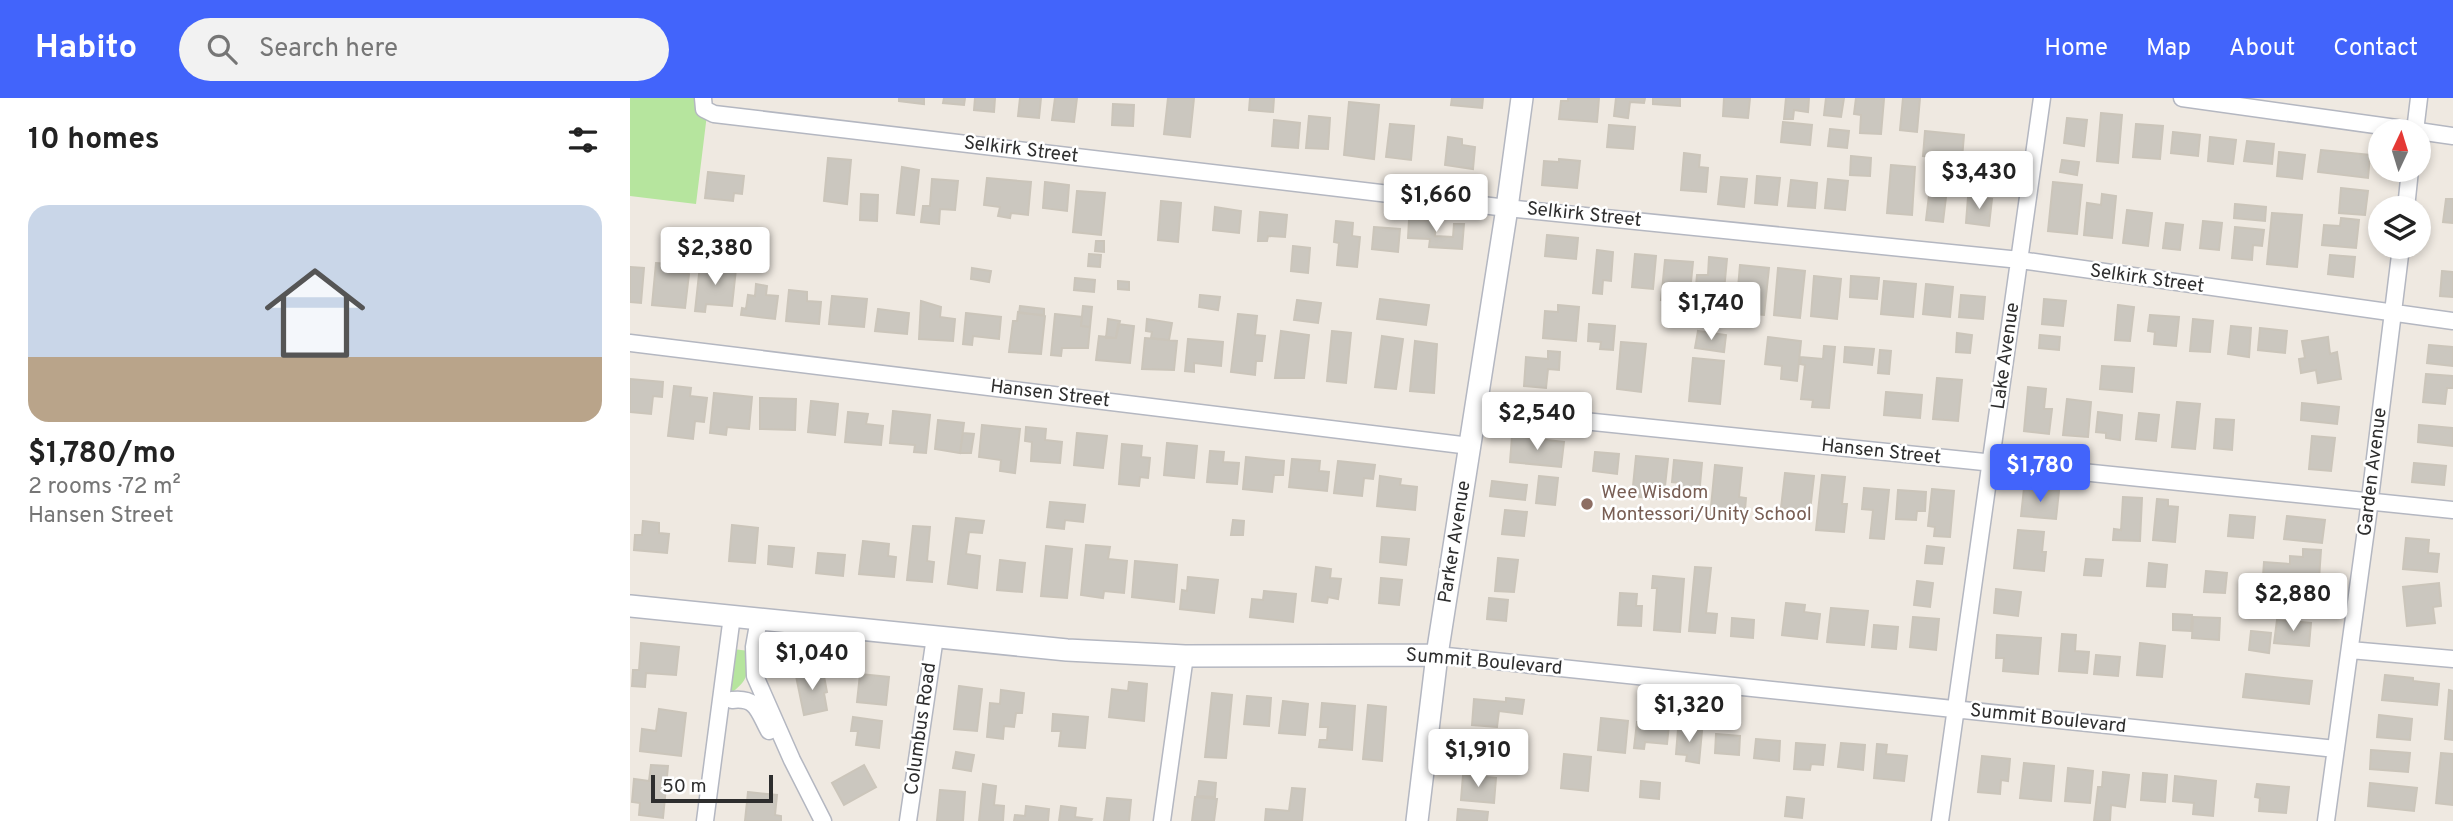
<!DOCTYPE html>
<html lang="en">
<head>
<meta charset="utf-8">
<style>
  body { margin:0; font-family:Overpass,sans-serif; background:#f2f2f2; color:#222; height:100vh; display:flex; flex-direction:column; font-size:26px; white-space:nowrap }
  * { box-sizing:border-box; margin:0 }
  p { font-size:23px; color:#767676 }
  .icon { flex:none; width:38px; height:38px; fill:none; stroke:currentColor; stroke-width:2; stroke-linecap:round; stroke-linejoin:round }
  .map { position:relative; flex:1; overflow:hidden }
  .sheet { display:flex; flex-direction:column; background:#fff; width:630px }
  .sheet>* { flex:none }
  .needle { width:46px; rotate:4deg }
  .controls { position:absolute; left:1738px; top:21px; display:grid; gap:14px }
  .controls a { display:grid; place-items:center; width:63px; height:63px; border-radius:50%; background:#fff; box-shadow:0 4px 10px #0003; font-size:35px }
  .scale { position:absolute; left:21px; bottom:18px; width:122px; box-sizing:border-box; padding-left:7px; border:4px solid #2e2e2e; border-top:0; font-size:19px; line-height:24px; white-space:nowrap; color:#2e2e2e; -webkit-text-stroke:5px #fff; paint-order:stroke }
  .price { position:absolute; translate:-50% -60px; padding:0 16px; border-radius:7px; background:#fff; color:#222; font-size:23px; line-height:46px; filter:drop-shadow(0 2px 4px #0008) }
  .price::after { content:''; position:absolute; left:50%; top:42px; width:21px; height:16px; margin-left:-10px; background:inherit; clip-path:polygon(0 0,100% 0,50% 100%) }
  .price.current { background:#4264fb; color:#fff }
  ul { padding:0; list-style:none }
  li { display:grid; align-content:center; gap:14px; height:371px; padding:0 28px }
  li span { display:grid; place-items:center; height:217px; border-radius:21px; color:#555 }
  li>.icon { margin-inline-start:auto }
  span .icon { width:126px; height:126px; fill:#fffc; stroke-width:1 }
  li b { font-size:30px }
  h2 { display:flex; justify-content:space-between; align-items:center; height:84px; padding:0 28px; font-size:30px }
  header { display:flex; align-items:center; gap:42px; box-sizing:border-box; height:98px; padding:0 35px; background:#4264fb; color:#fff }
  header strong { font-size:33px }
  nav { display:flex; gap:38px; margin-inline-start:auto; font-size:24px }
  .search { width:490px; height:63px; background:#f2f2f2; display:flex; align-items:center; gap:18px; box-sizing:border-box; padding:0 24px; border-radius:38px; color:#767676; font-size:26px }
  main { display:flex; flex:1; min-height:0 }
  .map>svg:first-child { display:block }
  .green { fill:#b6e59e }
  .building { fill:#cbc7bf; stroke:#cbc5ba; stroke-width:2 }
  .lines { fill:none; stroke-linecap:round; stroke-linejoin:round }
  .minor-casing { stroke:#b4b7c1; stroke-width:19 }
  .tertiary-casing { stroke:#b4b7c1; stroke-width:24 }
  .minor { stroke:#fff; stroke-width:16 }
  .tertiary { stroke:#fff; stroke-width:21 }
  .education-dot { fill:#8d6e63; stroke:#fff; stroke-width:2.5 }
  .labels { text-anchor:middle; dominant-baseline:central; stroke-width:5; stroke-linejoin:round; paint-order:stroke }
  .street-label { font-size:19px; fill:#2e2e2e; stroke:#fff }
  .education-label { font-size:19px; fill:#785e54; stroke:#fff; text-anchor:start }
</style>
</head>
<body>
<header>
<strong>Habito</strong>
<div class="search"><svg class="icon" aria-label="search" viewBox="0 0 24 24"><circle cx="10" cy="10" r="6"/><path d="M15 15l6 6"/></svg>Search here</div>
<nav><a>Home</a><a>Map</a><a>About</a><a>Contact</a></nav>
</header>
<main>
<section class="sheet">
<h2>10 homes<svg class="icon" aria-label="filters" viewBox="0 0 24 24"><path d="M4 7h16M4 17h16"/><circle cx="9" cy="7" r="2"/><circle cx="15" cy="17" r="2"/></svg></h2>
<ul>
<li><span style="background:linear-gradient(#c9d6e8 70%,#b9a48a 0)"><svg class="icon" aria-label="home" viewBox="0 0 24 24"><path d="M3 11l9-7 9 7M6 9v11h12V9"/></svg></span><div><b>$1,780/mo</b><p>2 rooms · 72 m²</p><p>Hansen Street</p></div></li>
</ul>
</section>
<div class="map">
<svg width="1823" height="723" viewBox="0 0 1823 723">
  <rect width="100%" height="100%" fill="#efe9e1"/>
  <path class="green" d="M0,0h79l-13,106 -66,-8z
    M103,551l16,2c-3,28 1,27 -21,45z"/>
  <path class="building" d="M269,0h25v6l-25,-3z
    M314,0h21l-1,7 -21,-2z
    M345,0h20l-1,14 -20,-2z
    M390,0h21l-2,20 -21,-2z
    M425,0h22l-3,24 -22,-2z
    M538,0h26l-4,39 -26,-3z
    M620,0h24l-1,14 -24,-2z
    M822,0h31l-1,10 -31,-3z
    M938,0h31l-2,24 -38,-3 2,-18h7z
    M986,0h29l-1,5 -14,-1 -2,16 -14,-2z
    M1023,0h27v8l-27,-2z
    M1094,0h26l-2,20 -25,-2z
    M1156,0h23l-1,14 -14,-2 -1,9h-9z
    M1196,0h18l-3,19 -17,-2z
    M1226,0l28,1 -3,35 -21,-1 1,-18 -7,-1z
    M1273,0h17l-3,34 -17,-2z
    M719,4l30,3 -5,54 -30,-4z
    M483,6l21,1 -1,21 -21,-1z
    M1471,15l21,2 -4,48 -21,-2z
    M679,18l21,2 -2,31 -22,-1z
    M1437,20l20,2 -3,26 -20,-3z
    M644,22l26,3 -2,25 -26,-2z
    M1153,24l29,3 -2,20 -29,-3z
    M760,26l24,2 -3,34 -25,-3z
    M1506,26l27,2 -3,33 -27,-2z
    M979,27l26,2 -2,22 -26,-2z
    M1200,31l19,2 -2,17 -19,-2z
    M1295,33l39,4 -2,24 -39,-3z
    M1543,34l27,3 -2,21 -27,-3z
    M818,39l14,2v6l13,2 -2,22 -28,-4z
    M1580,39l26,3 -3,24 -25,-3z
    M1617,43l27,3 -2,20 -28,-3z
    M1691,52l49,5 -2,23 -50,-6z
    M1649,54l26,3 -3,24 -25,-3z
    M1054,55l16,2 -1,12 9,1 -2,24 -25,-2z
    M1221,58l20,2 -1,18 -20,-1z
    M198,60l23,2 -4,44 -23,-3z
    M929,61l21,2 -3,27 -35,-3 2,-24 15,1z
    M1432,62l17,2 -2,13 -17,-3z
    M1261,67l24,2 -3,48 -25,-2z
    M1333,67l15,2 -1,15 -16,-2z
    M272,69l17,3 -5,45 -17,-2z
    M78,74l36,4 -2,18 -8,-1 -1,8 -28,-3z
    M1127,78l23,2 -3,27 -22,-2z
    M1091,79l26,2 -3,28 -26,-3z
    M357,80l44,4 -3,33 -17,-2 -1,5 -12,-2 2,-9 -16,-2z
    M302,81l26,2 -3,29 -15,-1 -1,15 -18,-2 2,-16h7z
    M1198,81l20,2 -3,29 -20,-2z
    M1161,82l26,3 -2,25 -27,-2z
    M415,84l24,3 -2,26 -24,-3z
    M1423,84l29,3 -5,49 -29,-3z
    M1300,89l17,2 -4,33 -17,-2z
    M1711,90l27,3 -3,24 -26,-2z
    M447,93l28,2 -4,42 -28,-3z
    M231,96l17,1 -1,26 -17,-1z
    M1472,96l14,2 -4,42 -28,-3 3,-32 14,2z
    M1338,99l24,2 -3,27 -23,-3z
    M1816,101h7v24l-10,-1z
    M531,103l20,2 -3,39 -20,-2z
    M1605,106l31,3 -1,14 -31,-3z
    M585,109l26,4 -2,22 -26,-3z
    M1497,112l25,3 -4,33 -25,-3z
    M630,114l27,3 -2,22 -17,-1 -1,5h-9z
    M1642,115l30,2 -5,52 -30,-3z
    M1711,120l18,2 -3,28 -34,-3 2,-20 16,1z
    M779,122l27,1 -1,15 18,1 1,-13h10l-2,25 -33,-2 1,-8 -22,-1z
    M706,123l17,2 -1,13 8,1 -3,30 -20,-2 2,-22 -5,-1z
    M1573,123l19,2 -3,27 -19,-2z
    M1536,125l17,2 -3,25 -17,-2z
    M744,129l26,2 -2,23 -26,-3z
    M1605,129l29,3 -2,16 -9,-1 -1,15 -20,-2z
    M917,137l31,3 -2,21 -31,-3z
    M466,143h8v11l-9,-1z
    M663,148l17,2 -2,25 -17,-2z
    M967,152l16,2 -2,29 -8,-1 -1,14 -9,-1z
    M459,156l12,1 -1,12 -12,-1z
    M1005,156l21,2 -3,33 -21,-2z
    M1700,157l25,2 -2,20 -25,-3z
    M1079,159l18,2 -6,63 -28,-3 4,-44h11z
    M1035,162l28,2 -4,40 -28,-2z
    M26,165l13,1v7l20,3 -4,34 -33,-3z
    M70,167l36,4 -4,37 -26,-2 -1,8 -10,-1z
    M1110,167l29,3 -5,47 -20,-2 -1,10 -8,-1z
    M0,169l14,1 -3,35 -11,-1z
    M342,170l19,3 -2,11 -18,-3z
    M1148,170l27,3 -5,47 -26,-3z
    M1812,173l11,1v25l-13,-1z
    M1184,178l27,3 -4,40 -26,-3z
    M1221,178l28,2 -2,21 -27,-2z
    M445,180l20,2 -1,12 -20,-2z
    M488,183l11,1v8l-11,-1z
    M1254,183l32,3 -3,33 -32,-3z
    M126,186l11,2 -1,9 12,1 -3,23 -34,-4 1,-7 4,1 2,-14 7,1z
    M1296,186l27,3 -3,30 -27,-3z
    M159,192l18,2v9l14,1 -2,22 -33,-3z
    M570,197l20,2 -2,13 -19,-3z
    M1331,197l24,2 -2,22 -24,-2z
    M202,198l35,3 -3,28 -35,-3z
    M750,201l49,6 -3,20 -49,-6z
    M1414,201l22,2 -3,25 -21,-2z
    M667,202l24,3 -3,20 -24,-3z
    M291,203l20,6 -1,10 15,2 -2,22 -34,-2z
    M928,207l21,2 -3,34 -33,-3 2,-27 13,1z
    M1488,207l16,2 -4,34 -15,-1z
    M390,208l24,3v6l-25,-2z
    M453,208l9,1 -2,20 -9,-1z
    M248,211l31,4 -2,21 -32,-3z
    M388,214l27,4 -4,38 -32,-2 4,-31h4z
    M336,215l35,4 -2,22 -26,-3 -1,9 -9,-1z
    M425,216l27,3 -1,9 9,1 -2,21h-26l-1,8 -10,-1z
    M608,216l19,2 -2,19 10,1 -3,25h-6l-1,14 -24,-3z
    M1520,217l29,2 -3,29 -22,-2 1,-12 -7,-1z
    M478,221l12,2 -4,17h-10z
    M517,221l25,4 -3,17 -18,-2 1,-6 -6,-1z
    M1563,221l20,2 -3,31 -20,-1z
    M488,226l16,2 -4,37 -34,-3 3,-24 17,2z
    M959,226l26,2 -2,24 -13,-1 1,-7 -13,-1z
    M1601,228l20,2 -2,29 -21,-3z
    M1630,230l27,3 -2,22 -27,-3z
    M651,233l28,4 -5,43h-29z
    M702,233l19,2 -5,50 -19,-2z
    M1068,233l28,4 -2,17 -29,-4z
    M1327,235l15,2 -2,18 -14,-1z
    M1410,237l20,2 -1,13 -20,-2z
    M752,238l21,3 -7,50 -21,-2z
    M1138,239l33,4 -4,40 -16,-2 1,-13 -17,-2z
    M1698,239l2,17 7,-2 4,27 -23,4 -2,-13 -15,3 -2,-14 6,-1 -3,-17z
    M515,240l32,3 -3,29 -32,-1z
    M558,241l35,3 -2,24 -27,-3v9l-9,-1z
    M785,243l22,3 -3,49 -24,-2z
    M991,244l25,2 -5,48 -24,-3z
    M1799,247l24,2v19l-26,-3z
    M1194,248l11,1 -6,61 -17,-1 1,-7 -12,-1 4,-34 -5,-1 1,-7 22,2z
    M1215,249l29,2 -2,16 -28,-3z
    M1250,252l11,1 -2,23 -11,-1z
    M918,253l12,1 -1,18 -11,-1 -2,19 -22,-2 2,-29 22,2z
    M1063,260l31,3 -4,43 -31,-3z
    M1472,268l32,2 -2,24 -32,-3z
    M1796,276l27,2v12h-6l-2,16 -22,-2z
    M1307,280l25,2 -4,41 -25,-2z
    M0,281l33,3 -1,15 -9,-1 -2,18 -21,-2z
    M44,288l17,2 -1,8 17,2 -3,24 -9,-1 -2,18 -25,-3z
    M1398,289l18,2 -2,20h8l-3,25 -25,-3z
    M1256,294l36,3 -2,23 -36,-3z
    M84,295l38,4 -3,32 -22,-2 -1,8 -16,-2z
    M130,300l36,1 -1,31 -35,-1z
    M1437,301l24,3 -3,35 -25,-2z
    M181,303l27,3 -3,31 -27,-3z
    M1547,304l23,2 -5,45 -23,-2z
    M1672,305l37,4 -2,17 -36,-4z
    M263,313l37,4 -4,38 -12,-1 1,-7 -25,-2z
    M218,314l20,2 -2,10 17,2 -2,19 -36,-3z
    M1468,314l24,3 -2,25 -14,-2v-5l-10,-1z
    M1509,315l20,2 -3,26 -20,-2z
    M1586,321l18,1 -2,30 -18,-2z
    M308,322l26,3 -4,30 -25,-4z
    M352,327l38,4 -5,44 -15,-2 1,-11 -22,-3z
    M1789,327l34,3v18l-35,-4z
    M396,329l20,2 -1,11 17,2 -2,21 -29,-2 1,-19 -7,-1z
    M333,335l11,1 -3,19h-11z
    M447,335l30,3 -4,32 -29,-3z
    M882,338l52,6 -3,25 -51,-5z
    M1682,338l23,2 -4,33 -22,-2z
    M537,345l30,3 -3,32 -30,-3z
    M492,346l20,2 -1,11 9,1 -2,20 -8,-1 -1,9 -20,-2z
    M580,353l14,1 -1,10 16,1 -2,21 -30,-2z
    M965,354l24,2 -2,20 -24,-3z
    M1006,358l32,3 -3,27 -6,-1 -2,14 -25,-3z
    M616,359l38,4 -1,14h-9l-2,17 -29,-3z
    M662,361l28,2 -1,10 10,1 -2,19 -38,-4z
    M1044,362l28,3 -3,33 -19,-2 1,-11 -9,-1z
    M708,363l37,4 -2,14 -9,-1 -2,18 -28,-3z
    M1784,365l32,3 -2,19 -32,-3z
    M1085,367l27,3 -3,29 7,1 -2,23 -34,-4z
    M1155,375l29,3 -4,35 -29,-3z
    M1192,377l23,2 -3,27h5l-3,28 -28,-2z
    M750,378l21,3 -1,6 17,2 -2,23 -38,-4z
    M909,378l19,2 -3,27 -19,-2z
    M862,383l35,4 -2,15 -35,-4z
    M1234,390l25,2 -5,49 -14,-1 3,-28 -11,-1z
    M1394,390l35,3 -3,28 -35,-3z
    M1302,391l22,2 -4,46 -16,-1 1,-9 -7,-1z
    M1268,392l28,2 -1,19h-8l-1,9 -20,-1z
    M1493,399l19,1 -2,43 -27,-1 1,-11 7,1z
    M1527,401l11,1v6l10,1 -3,35 -22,-2z
    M420,404l35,3 -2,17 -18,-2 -1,9 -17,-2z
    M875,412l22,2 -3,24 -22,-2z
    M1600,417l25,2 -2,21 -25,-2z
    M1657,418l38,4 -3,23 -38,-4z
    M326,420l28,3 -2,12 -13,-1 -3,22 14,2 -3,32 -29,-4z
    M603,422l11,1 -1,14h-12z
    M13,423l16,2v10l10,1 -2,19 -33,-3 1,-15h7z
    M102,427l26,3 -3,35 -26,-2z
    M283,428l17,1 -3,34 7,1 -2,20 -25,-2z
    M1388,432l26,2 -2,20h4l-2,19 -30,-3z
    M752,439l27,2 -3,26 -26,-3z
    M1776,440l23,2 -1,13 11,1 -2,18 -34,-3z
    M233,443l26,3 -1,12 8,1 -2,20 -35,-3z
    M456,447l24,2 -2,12 19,2 -3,32 -20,-2 -1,7 -22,-3z
    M139,448l25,2 -2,19 -24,-3z
    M416,448l26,3 -5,49 -26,-2z
    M1297,448l17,2 -2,16 -17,-1z
    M1673,451l18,1 -2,29 -56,-3 1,-14 26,2v-8l13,1z
    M188,455l27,2 -2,21 -27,-3z
    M868,460l20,2 -4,32 -19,-1z
    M1456,461l17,1 -2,16 -17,-1z
    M370,462l25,3 -3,29 -25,-2z
    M505,463l42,4 -3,37 -42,-5z
    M1519,465l18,2 -2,22 -18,-1z
    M686,469l15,2 -1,9 11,1 -3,20 -10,-2 -1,6 -15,-2z
    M1065,469l16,1 -5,45 11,1 -2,19 -26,-2z
    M1576,473l21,2 -2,20 -21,-1z
    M1023,478l31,3 -4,53 -26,-2 3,-42h-5z
    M558,479l30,3 -4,33 -34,-4 2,-19 5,1z
    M751,480l21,2 -3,25 -20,-2z
    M1287,483l16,2 -3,24 -16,-2z
    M1809,485l2,23 -8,1 2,16 -28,3 -4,-39z
    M1366,491l25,3 -3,24 -24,-3z
    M634,493l32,3 -3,28 -43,-5 2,-18 11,1z
    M990,495l17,1 -1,12h6l-1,20 -23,-1z
    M859,500l19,2 -2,21 -19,-2z
    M1156,505l19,2 -1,7 16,2 -3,25 -35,-4z
    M1201,510l37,3 -4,34 -37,-3z
    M1543,516l19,1 -1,16 -18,-1z
    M1283,519l26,2 -3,31 -26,-3z
    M1563,519l27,1 -1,22 -27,-2z
    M1102,520l22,2 -1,18 -22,-2z
    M1647,522l34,3 -2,23 -35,-3z
    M1244,527l24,2 -2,22 -24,-2z
    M1621,533l20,2 -2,20 -20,-3z
    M1432,536l14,1 -1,16 14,1 -2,21 -28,-2z
    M1367,537l44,3 -3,36 -35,-3 1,-13h-8z
    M11,545l38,4 -3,28 -30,-2 -1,14 -13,-1 1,-16h6z
    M1510,545l25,3 -3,31 -25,-2z
    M1466,557l24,2 -2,19 -24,-2z
    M193,573l4,21 -3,1 3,17 -23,5 -8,-39z
    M230,576l29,3 -3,28 -29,-3z
    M1616,576l66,7 -3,23 -66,-7z
    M1755,577l28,3v3l26,3 -2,21 -55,-5z
    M499,584l18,2 -3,37 -35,-4 3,-28 16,2z
    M329,588l23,3 -5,42 -23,-2z
    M371,592l23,3 -2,20h-6l-2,14 -10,-1 -1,13 -16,-2 3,-34 10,1z
    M1819,592l4,1v49l-8,-1z
    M582,595l20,2 -6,63 -21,-1z
    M617,598l24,2 -2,28 -25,-2z
    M876,600l18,2 -2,14 -23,-3 -2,16 -25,-2 2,-26 32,3z
    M653,603l25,3 -3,31 -26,-2z
    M692,605l33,3 -3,44 -33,-3 1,-7h7l1,-13h-8z
    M738,607l18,2 -4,54 -19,-2z
    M29,611l27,4 -5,43 -41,-5 2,-22 14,2z
    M423,616l35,3 -3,31 -26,-2 2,-15h-9z
    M1749,617l33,4 -2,21 -33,-3z
    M223,619l29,4 -3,27 -23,-3 2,-14h-7z
    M971,620l27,3 -3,32 -27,-3z
    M1007,624l32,3 -2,19 -22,-2 -1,7 -10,-1z
    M1048,631l24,2 -3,32 -13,-2 1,-6 -11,-1z
    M1086,636l24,2 -1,19 -24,-2z
    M1126,641l24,2 -1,20 -25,-3z
    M838,643l30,3 -3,24 -30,-3z
    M1166,645l29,2 -2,20 -12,-1 -1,6 -16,-1z
    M1211,645l24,2 -2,25 -25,-3z
    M1247,646l10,1 -1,9 21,2 -3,25 -30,-3z
    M1741,652l39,3 -2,19 -38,-3z
    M326,654l18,3 -3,16 -18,-3z
    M1811,655l12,1v51l-17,-2z
    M934,656l27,3 -3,34 -27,-3z
    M1352,658l28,3 -2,22 -7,-1 -1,14 -22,-2z
    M1394,665l30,3 -3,35 -31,-3z
    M21,667l17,1 -5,52 -24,-3 1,-12 -8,-1 2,-23 15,2z
    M234,667l12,22 -32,18 -12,-22z
    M1438,670l25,3 -3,32 -25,-2z
    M1473,674l26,3 -4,32 -14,-2 -1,16h-16l4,-34h4z
    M1513,675l24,2 -2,27 -24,-2z
    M833,677l33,3 -2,25 -33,-3z
    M1545,678l41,5 -3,35 -20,-2 1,-11 -21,-2z
    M569,683l17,2 -1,14 -18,-1z
    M1011,683l19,2 -1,16 -19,-2z
    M1740,685l47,5 -3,23 -46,-5z
    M353,686l13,2 -2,19 10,1 -1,15h-24z
    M1627,686l32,3 -3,26 -27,-2 1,-13 -5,-1z
    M662,690l13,1 -3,32h-37l1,-12 23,2z
    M310,692l25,2 -2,29h-26z
    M118,694l29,3 -2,20 6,1v5h-36z
    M565,699l22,2 -3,22h-22z
    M1157,699l17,2 -2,19 -17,-2z
    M477,700l24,2 -2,21h-25z
    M396,708l23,3 -1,12h-34l1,-6 10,1z
    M431,708l15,2 -1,9 17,2 -1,2h-32z
    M828,711l30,3 -1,9h-30z"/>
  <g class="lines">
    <defs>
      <path id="minor" d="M73,0l1,11 10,5 793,94 513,52 433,61
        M1552,0l236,33
        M1785,33l4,-33
        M1788,33l35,5
        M1776,110l4,-38
        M0,245l840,103
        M846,312l977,100
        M129,521l-5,28 1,29 37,84 31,61
        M1720,552l103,9
        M807,557l899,94
        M102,602c25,-3 26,11 37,31
        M75,723l27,-205
        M278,723l27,-184
        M532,723l23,-165
        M1310,723l102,-723
        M1696,723l42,-306 33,-268"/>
      <path id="tertiary" d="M0,508l437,44 118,6 252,-1
        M787,723l20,-166 70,-447 15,-110"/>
    </defs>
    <use href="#minor" class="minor-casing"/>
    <use href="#tertiary" class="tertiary-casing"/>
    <use href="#minor" class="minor"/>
    <use href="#tertiary" class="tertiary"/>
  </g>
  <circle class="education-dot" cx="957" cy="406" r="7"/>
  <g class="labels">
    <g class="street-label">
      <text transform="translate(391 52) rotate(7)">Selkirk Street</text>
      <text transform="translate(954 117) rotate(6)">Selkirk Street</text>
      <text transform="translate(1517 181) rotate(8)">Selkirk Street</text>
      <text transform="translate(1376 258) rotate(-82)">Lake Avenue</text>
      <text transform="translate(420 296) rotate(7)">Hansen Street</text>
      <text transform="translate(1251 354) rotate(6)">Hansen Street</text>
      <text transform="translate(1743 374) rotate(-83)">Garden Avenue</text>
      <text transform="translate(825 444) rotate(-81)">Parker Avenue</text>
      <text transform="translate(854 564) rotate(5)">Summit Boulevard</text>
      <text transform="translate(1418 621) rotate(6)">Summit Boulevard</text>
      <text transform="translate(291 631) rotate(-82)">Columbus Road</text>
    </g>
    <g class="education-label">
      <text x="971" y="395">Wee Wisdom<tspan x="971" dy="22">Montessori/Unity School</tspan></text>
    </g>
  </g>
</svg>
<div class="controls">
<a><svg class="needle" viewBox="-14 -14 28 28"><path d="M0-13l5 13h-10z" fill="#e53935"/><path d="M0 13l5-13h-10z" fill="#767676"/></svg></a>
<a><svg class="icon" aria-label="layers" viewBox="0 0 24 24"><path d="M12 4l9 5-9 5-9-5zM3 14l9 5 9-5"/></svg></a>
</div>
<div class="scale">50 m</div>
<b class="price" style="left:1349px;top:113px">$3,430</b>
<b class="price" style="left:806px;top:136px">$1,660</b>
<b class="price" style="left:85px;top:189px">$2,380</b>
<b class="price" style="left:1081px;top:244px">$1,740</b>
<b class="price" style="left:907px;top:354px">$2,540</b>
<b class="price current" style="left:1410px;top:406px">$1,780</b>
<b class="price" style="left:1663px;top:535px">$2,880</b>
<b class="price" style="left:182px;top:594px">$1,040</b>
<b class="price" style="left:1059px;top:646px">$1,320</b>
<b class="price" style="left:848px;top:691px">$1,910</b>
</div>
</main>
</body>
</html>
